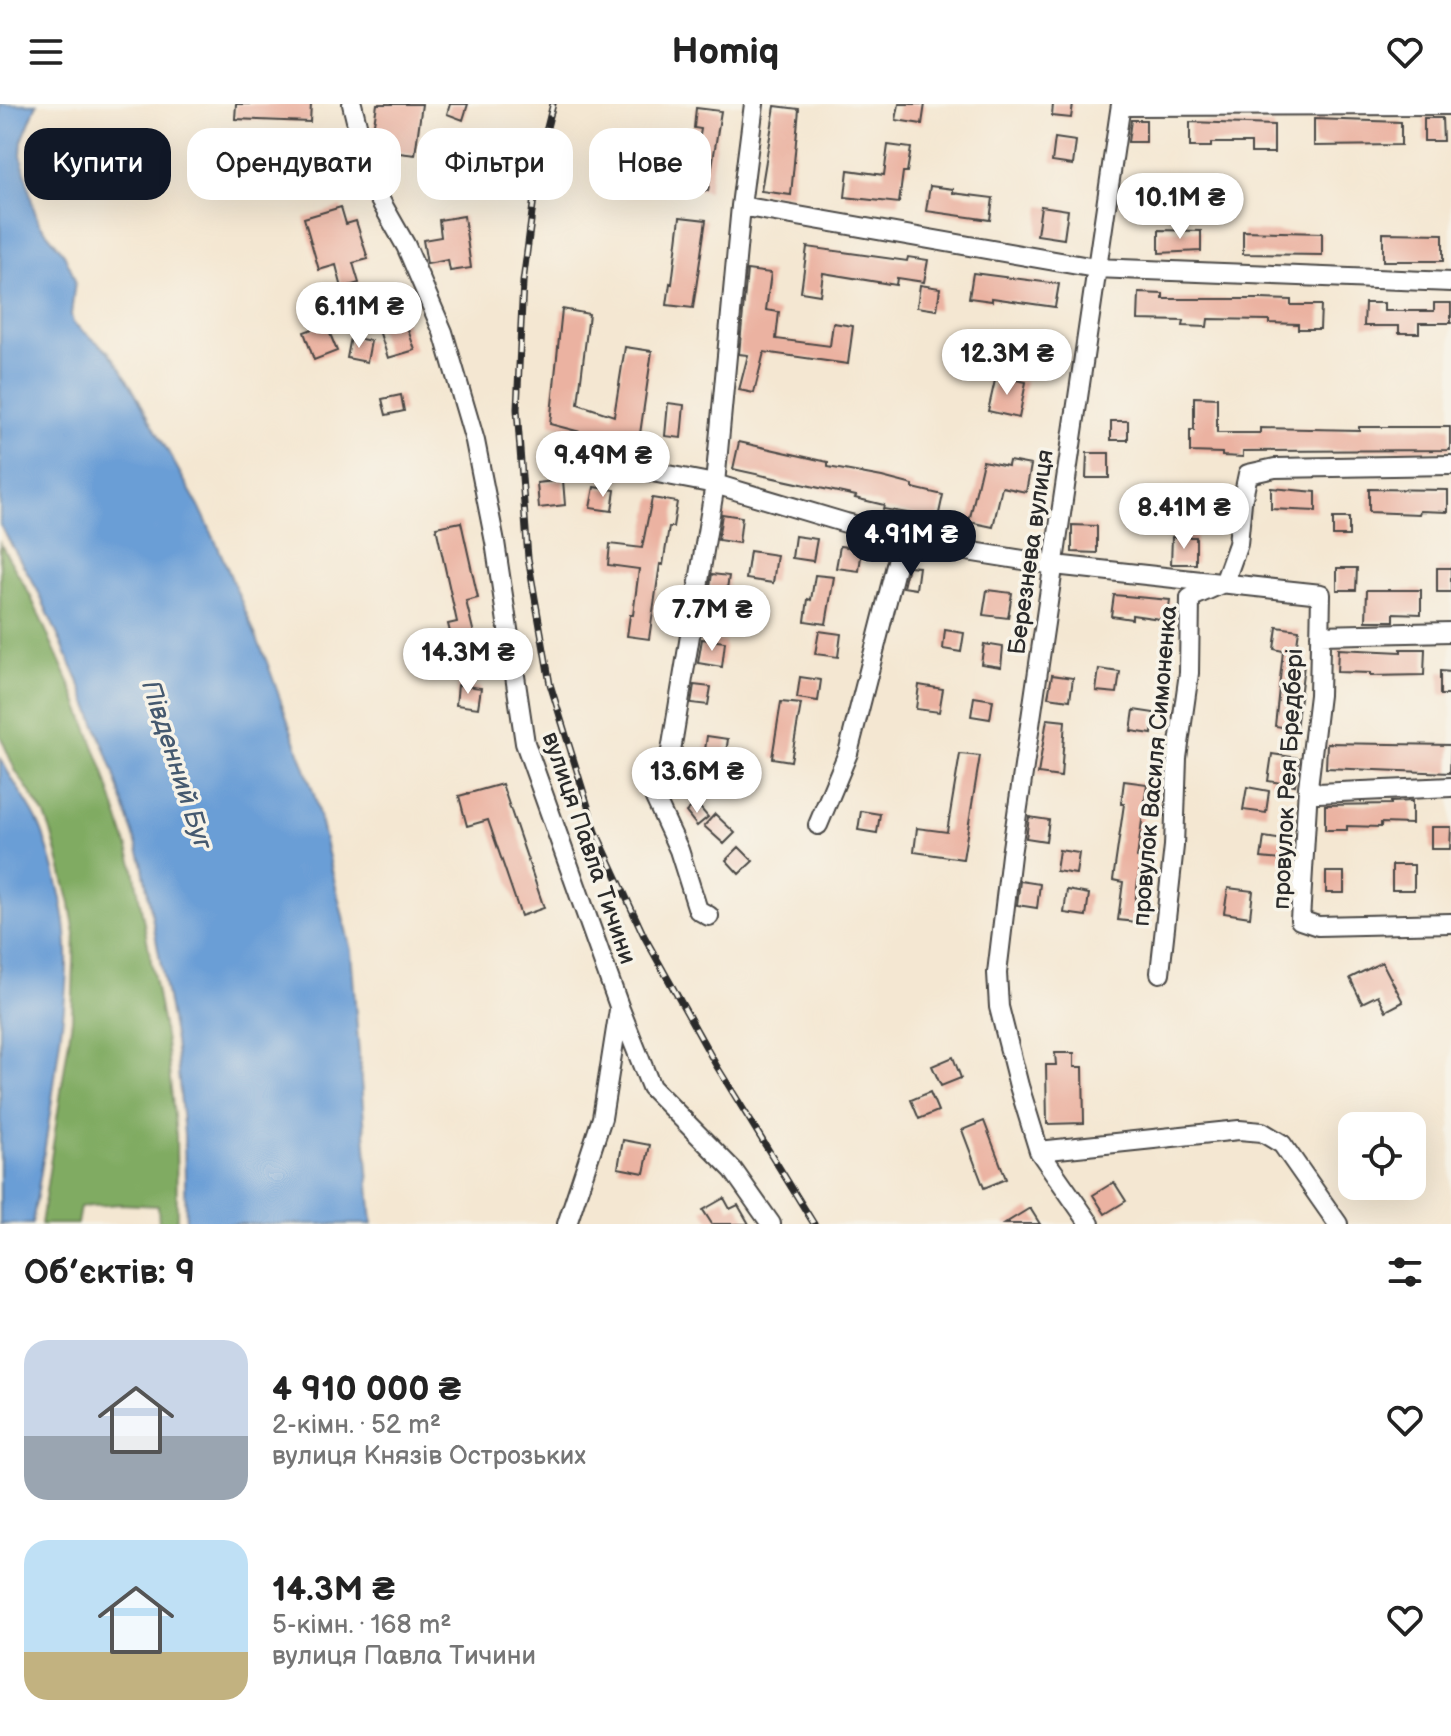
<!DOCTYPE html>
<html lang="uk">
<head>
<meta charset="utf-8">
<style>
  body { margin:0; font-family:"Balsamiq Sans",sans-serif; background:#f2f2f2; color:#222; height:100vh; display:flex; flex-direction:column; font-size:30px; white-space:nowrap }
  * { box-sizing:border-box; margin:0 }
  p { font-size:26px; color:#767676 }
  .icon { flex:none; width:44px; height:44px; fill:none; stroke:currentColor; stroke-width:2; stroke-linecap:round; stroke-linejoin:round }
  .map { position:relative; height:1120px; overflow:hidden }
  .drawer { display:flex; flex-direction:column; background:#fff; flex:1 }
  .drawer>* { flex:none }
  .banner { position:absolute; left:24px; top:24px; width:800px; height:72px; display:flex; gap:16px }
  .controls { position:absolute; left:1338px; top:1008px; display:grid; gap:16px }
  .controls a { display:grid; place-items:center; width:88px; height:88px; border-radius:16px; background:#fff; box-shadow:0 8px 32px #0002; font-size:40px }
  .price { position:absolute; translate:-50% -68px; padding:0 18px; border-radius:28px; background:#fff; color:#222; font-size:26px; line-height:52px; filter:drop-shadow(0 2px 4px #0008) }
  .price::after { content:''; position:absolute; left:50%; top:48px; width:24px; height:18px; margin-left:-12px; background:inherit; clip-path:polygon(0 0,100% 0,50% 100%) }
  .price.selected { background:#111827; color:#fff }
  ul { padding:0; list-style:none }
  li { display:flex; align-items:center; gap:24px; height:200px; padding:0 24px }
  li span { display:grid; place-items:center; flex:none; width:224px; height:160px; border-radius:24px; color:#555 }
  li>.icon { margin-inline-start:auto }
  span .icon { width:96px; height:96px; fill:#fffc; stroke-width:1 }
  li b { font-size:34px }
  h2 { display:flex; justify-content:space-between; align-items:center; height:96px; padding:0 24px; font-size:34px }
  .pill { padding:0 28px; border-radius:24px; background:#fff; box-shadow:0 8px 32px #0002; font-size:28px; line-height:72px }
  .pill.selected { background:#111827; color:#fff }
  header { display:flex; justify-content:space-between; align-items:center; height:104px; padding:0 24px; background:#fff; font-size:36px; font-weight:700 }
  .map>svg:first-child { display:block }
  .forest { fill:#80ab62; stroke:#566b46; stroke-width:2 }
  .water { fill:#6b9ed6; stroke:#4b6480; stroke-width:2 }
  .building { fill:#ebb2a1 }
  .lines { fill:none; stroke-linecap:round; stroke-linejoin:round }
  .street-casing { stroke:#494744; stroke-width:22 }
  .street { stroke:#fff; stroke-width:18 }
  .rail-casing { stroke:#2b2b2b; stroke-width:7 }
  .rail { stroke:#f7f3e8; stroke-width:4; stroke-dasharray:12; stroke-linecap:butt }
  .labels { text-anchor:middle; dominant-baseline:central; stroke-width:7; stroke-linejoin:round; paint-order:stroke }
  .street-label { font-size:24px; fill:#2b2b2b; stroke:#f7f3e8 }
  .water-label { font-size:26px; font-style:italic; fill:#45596f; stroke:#f7f3e8 }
</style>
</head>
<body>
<header><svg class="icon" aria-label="menu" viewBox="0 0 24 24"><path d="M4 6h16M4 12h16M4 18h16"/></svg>Homiq<svg class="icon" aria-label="heart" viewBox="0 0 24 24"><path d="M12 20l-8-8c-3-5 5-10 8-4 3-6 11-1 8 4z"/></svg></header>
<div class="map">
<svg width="1451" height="1120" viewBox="0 0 1451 1120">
  <rect width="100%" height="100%" fill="#f7f3e8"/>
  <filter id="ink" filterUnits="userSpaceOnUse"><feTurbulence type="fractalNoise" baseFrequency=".0125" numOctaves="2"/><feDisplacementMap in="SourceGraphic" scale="16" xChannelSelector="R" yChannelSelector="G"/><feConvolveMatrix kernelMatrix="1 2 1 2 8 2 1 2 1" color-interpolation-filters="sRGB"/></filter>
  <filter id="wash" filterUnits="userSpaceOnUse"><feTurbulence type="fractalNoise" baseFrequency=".006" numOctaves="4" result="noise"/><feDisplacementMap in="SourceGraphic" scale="32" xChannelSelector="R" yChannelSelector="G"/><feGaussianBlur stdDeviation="1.8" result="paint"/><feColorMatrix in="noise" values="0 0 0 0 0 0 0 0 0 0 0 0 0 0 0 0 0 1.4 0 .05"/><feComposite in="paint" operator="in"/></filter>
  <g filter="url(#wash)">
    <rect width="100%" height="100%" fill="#f4e7d2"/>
    <path class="forest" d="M0,439l30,52 43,96 30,78 30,95 33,178 10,93 1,89h-18l-1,-18 -37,-2 -41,3 -3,17h-36l31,-205 3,-85 -5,-30 -18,-70 -7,-19 -30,-45 -15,-35z"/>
    <path class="water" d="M0,0h37l-15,37 -1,14 12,51 6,17 24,29 8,17 4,12 -4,34 2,8 35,28 13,17 81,144 17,37 48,113 47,132 37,157 21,273h-186l-2,-89 -9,-94 -33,-179 -30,-95 -31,-80 -43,-96 -38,-66z
      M0,653c12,27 35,51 44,80 10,30 19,64 22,95 4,40 -3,83 -8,122 -7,57 -16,114 -26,170h-32z"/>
    <g id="blocks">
      <path class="building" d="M236,0h75l-1,18 -75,-3z
        M377,0h45l-7,51 -40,-5 -3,-13z
        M450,0h18l-5,16 -16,-6z
        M899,0h26l-3,20 -26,-4z
        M1053,0h20l-2,14 -19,-2z
        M775,2l24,3 -8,86 -30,-4z
        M696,4l25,3 -13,80 -17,-3 10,-59 -7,-1z
        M1424,14h18l1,23h-19z
        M1314,15l87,3v23l-87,1z
        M1131,16h15v22h-18z
        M1190,18l84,3v28h-23v-10h-40v4h-21z
        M1055,34l21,3 -3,24 -21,-3z
        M888,41l23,3 -4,24h-4l-4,31 -54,-6 3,-27 36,5z
        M930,82l23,3v4l40,5 -3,22 -64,-9z
        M1041,102l27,4 -4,29 -27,-4z
        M341,103l5,17 10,-3 12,38 -15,4 6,20 -17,5 -6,-23 -17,5 -15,-52z
        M464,112l7,52 -21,3 -2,-11 -21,4 -4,-24 18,-3 -2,-17z
        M680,113l26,3 -13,88 -26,-3 3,-22 2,1z
        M1159,126l42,1v20l-42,2z
        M1243,127l79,2v22l-79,-1z
        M1383,129l60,1v27h-60z
        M807,143l100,14 1,-4 20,3 -4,22 -27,-4 -1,7 -73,-12 -3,22 -19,-3z
        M747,166l24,3 -5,37 13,2 -3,27 54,7 3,-23 20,3 -5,38 -84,-12 -10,41 -15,-3 9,-35 -9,-1z
        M973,169l86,11 -4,23 -63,-9v3l-23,-3z
        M920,181l20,3 -3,22 -20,-3z
        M1139,189l24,1v5h98l30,1v5h30l-1,24h-22v-5l-29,-1v-3l-61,-1 -1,8 -24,-1 1,-5 -46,-1z
        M1365,199h19v8h50v-8h17v20h-32v10h-20v-7h-35z
        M562,205l27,5 -11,90 36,12 11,-69 27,4 -13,90 -31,-4 -1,2 -57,-15z
        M404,214l11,32 -27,8 -10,-31z
        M326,220l11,27 -23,9 -10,-28z
        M351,233l20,4 -4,21 -20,-4z
        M996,272l30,6 -7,36 -31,-7z
        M401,291l3,16 -18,4 -4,-16z
        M1194,293l23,1v35h43v-5l99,2v-3h91v23l-207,1v6l-21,-1v-3l-32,-1v-22h4z
        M668,299l16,2 -3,33 -16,-2z
        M1111,317h17v19h-17z
        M739,338l89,20v5l54,10 31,8v3l30,7 -5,23 -55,-9 1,-4 -29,-7 1,-2 -123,-27z
        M1087,349h22v25h-23z
        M983,357l25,5 1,-5 22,4 -5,27 -24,-5 -9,40 -24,-5z
        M563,376l2,25 -26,3 -2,-25z
        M594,383l21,3 -3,21 -22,-3z
        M1271,384l45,4v19l-45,-2z
        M1369,385l79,1v22l-28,-1 -1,3 -50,-2z
        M652,394l25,4 -4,25h-4l-6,38 -3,-1 -11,75 -22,-3 3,-21h3l6,-46 -31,-4 2,-21 32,4z
        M722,410l20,3 -3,26 -21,-3z
        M1333,414h16v18h-16z
        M461,418l17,76 -12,3 15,62 -22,5 -11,-44 9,-2 -21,-95z
        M1072,421l25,1v27l-25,-1z
        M795,432l22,3 -4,22 -21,-3z
        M1172,433h24v27h-25z
        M840,442l22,3 -3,22 -23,-3z
        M750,447l27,4 -4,28 -27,-4z
        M908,462l11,1 -3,22 -13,-2z
        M1337,464h20l-1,22h-19z
        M1437,464h14v24h-14z
        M712,470l17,2 -3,19 -17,-3z
        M815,471l19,2 -8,47 -21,-3 3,-22 3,1z
        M987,486l25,3 -4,25 -25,-3z
        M1367,486h54v24l-27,-1v8h-28z
        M1114,491l56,5 -3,20 -35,-5v4l-21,-3z
        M1277,523l22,3 -5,34 10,1 -8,64 -21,-3 8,-75 -9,-2z
        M945,526l19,3 -3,19 -18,-3z
        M819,527l22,3 -3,23 -23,-3z
        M702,535l23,3 -3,25 -24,-4z
        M984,540l19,3 -2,20 -20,-3z
        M1338,545l63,3v-3h24l-1,26 -54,1v-3l-33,-1z
        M1099,565l21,3 -3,21 -21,-2z
        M1440,567l11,1v23h-11z
        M1052,571l21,3 -3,22 -22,-3z
        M800,573l21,3 -3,21 -21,-3z
        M458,581l23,3 -3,20 -22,-3z
        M694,581l17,2 -3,18 -17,-2z
        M919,581l24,4 -4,23 -23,-3z
        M974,593l19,3 -3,19 -19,-3z
        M781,598l20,2 -10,57 -19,-3z
        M1134,606l20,3 -2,21 -21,-3z
        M1047,615l18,2 -4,56 -23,-3z
        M707,632l21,3 -3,21 -21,-3z
        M1327,639l124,2 -1,28 -124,-5z
        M960,650l20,2 -17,103 -49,-7 3,-24 30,4z
        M1272,650l27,4 -4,27 -27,-4z
        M1124,677l23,3 -10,74 4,1 -6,44h4l-3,19 -18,-2 5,-38 -10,-2 11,-76h-3z
        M502,680l42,124 -23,8 -33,-96 -21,6 -8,-30z
        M1247,683l22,4 -3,22 -23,-3z
        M1412,697v23l-31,-1v4l-34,-1v4h-22v-25l66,-1v-2z
        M696,699l12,14 -11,9 -11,-14z
        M861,707l19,3 -3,19 -19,-3z
        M715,710l20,19 -11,11 -20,-18z
        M1029,713l20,3 -3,21 -20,-3z
        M1431,723h20l-1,22h-19z
        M1264,733l20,3 -2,20 -21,-2z
        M739,743l14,14 -14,13 -13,-14z
        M1059,746l20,3 -3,21 -20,-3z
        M1392,761h22v25h-22z
        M1326,768h18v21h-18z
        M1020,777l20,3 -3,24 -20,-3z
        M1228,784l25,3 -3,26 -26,-4z
        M1067,786l22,4 -3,22 -22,-3z
        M1382,858l21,40 -17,9 -8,-16 -16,8 -12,-25z
        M1055,949h19v14h9l1,56 -37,1 -1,-59h10z
        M953,953l8,21 -20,8 -9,-20z
        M930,988l8,19 -19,8 -8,-19z
        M984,1017l22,58 -22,9 -22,-58z
        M623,1036l27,5 -6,28 -26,-5z
        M1114,1078l12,19 -21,13 -12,-19z
        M724,1094l6,11 8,-4 11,19h-37l-9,-14z
        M1030,1104l10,16h-36z"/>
    </g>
  </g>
  <g filter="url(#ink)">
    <use href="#blocks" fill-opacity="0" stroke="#494744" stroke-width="2"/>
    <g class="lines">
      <defs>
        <path id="street" d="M352,0l20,82 34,60 37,86 32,109 20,101 30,201 95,266 31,78 82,83 38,54
          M1121,2l330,-1
          M741,102l354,62 356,14
          M547,348l168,32 131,39 96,24 112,18 267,29 -2,101 -11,92 -8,133 18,6 133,-3
          M1224,479l14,-39 4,-42 6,-28 27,-6 176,-3
          M1320,531l131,-3
          M1308,683l10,6 133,-6
          M818,721l30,-72 55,-215
          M709,812l-11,-6 -19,-60 -24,-52 16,-47 44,-267 26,-278 13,-102
          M1160,869l14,-127 3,-88 12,-85 1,-75 31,-14
          M1039,1047l200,-21 23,2 20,12 56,80
          M567,1120l35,-106 17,-108
          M1090,1120l-51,-73 -20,-65 -20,-79 -2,-34 14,-118 110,-751"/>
      </defs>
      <use href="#street" class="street-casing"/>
      <use href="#street" class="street"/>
      <defs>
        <path id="rail" d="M553,0l-14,55 -16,123 -6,127 11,149 22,126 46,148 48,104 72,129 98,159"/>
      </defs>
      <use href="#rail" class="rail-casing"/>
      <use href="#rail" class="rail"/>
    </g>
  </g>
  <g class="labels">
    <g class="street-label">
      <text transform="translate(1031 448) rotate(-82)">Березнева вулиця</text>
      <text transform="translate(1155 662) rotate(-85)">провулок Василя Симоненка</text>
      <text transform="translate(1288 675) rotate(-87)">провулок Рея Бредбері</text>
      <text transform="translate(589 744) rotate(71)">вулиця Павла Тичини</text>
    </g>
    <g class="water-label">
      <text transform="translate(176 661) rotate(72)">Південний Буг</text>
    </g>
  </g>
</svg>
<div class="controls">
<a><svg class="icon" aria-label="locate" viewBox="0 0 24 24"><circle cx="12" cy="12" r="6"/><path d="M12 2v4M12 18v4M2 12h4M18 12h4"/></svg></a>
</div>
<b class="price" style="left:1180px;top:137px">10.1M ₴</b>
<b class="price" style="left:359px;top:246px">6.11M ₴</b>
<b class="price" style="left:1007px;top:293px">12.3M ₴</b>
<b class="price" style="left:603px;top:395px">9.49M ₴</b>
<b class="price" style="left:1184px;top:447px">8.41M ₴</b>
<b class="price selected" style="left:911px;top:474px">4.91M ₴</b>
<b class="price" style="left:712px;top:549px">7.7M ₴</b>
<b class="price" style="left:468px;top:592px">14.3M ₴</b>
<b class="price" style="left:697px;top:711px">13.6M ₴</b>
<div class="banner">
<a class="pill selected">Купити</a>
<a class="pill">Орендувати</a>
<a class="pill">Фільтри</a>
<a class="pill">Нове</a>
</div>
</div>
<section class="drawer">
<h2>Об’єктів: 9<svg class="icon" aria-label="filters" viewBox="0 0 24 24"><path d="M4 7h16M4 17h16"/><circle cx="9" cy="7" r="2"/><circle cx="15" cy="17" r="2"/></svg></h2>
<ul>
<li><span style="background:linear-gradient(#c9d6e8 60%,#9aa5b1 0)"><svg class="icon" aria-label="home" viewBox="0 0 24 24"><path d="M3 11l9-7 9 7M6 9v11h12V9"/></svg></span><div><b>4 910 000 ₴</b><p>2-кімн. · 52 m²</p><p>вулиця Князів Острозьких</p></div><svg class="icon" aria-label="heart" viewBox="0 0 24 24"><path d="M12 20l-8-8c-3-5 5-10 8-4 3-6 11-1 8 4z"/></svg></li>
<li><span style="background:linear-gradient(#bfe0f5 70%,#c2b280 0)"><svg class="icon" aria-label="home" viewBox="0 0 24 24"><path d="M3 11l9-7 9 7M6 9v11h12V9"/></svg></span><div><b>14.3M ₴</b><p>5-кімн. · 168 m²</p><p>вулиця Павла Тичини</p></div><svg class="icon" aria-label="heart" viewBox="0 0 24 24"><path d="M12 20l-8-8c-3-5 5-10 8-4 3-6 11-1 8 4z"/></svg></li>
</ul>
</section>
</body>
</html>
